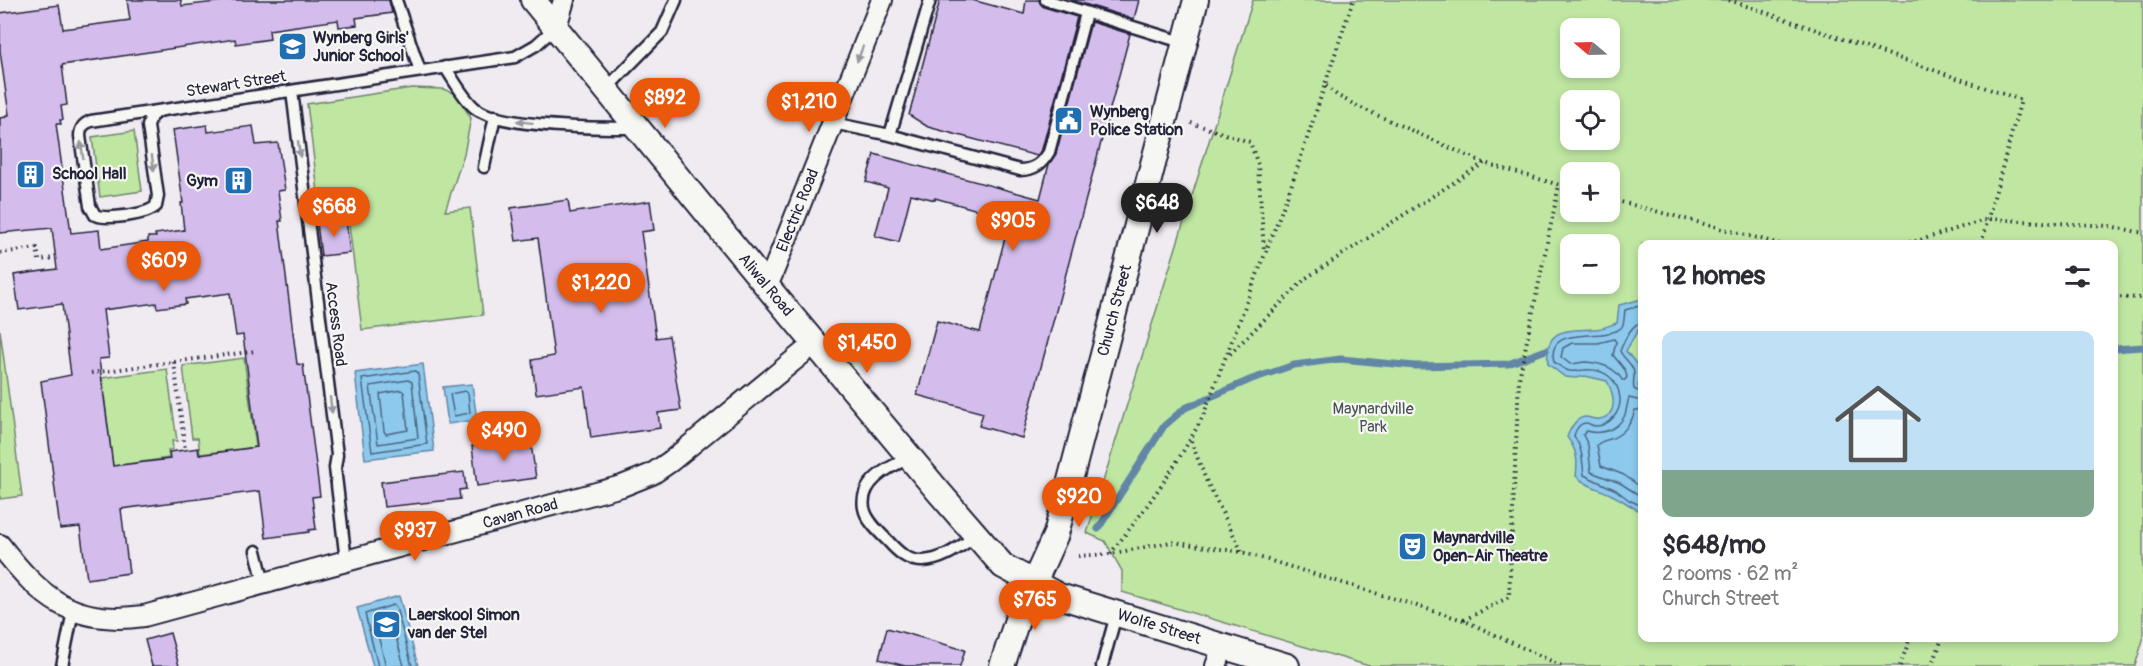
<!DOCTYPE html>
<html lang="en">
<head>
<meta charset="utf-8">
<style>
  body { margin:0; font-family:Pangolin,sans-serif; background:#f2f2f3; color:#2b2b33; height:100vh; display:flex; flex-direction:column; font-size:22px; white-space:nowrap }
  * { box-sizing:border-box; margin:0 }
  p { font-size:20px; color:#7c7c81 }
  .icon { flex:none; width:33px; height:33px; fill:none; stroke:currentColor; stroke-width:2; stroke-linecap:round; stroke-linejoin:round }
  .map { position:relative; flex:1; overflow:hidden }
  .side { position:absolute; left:1638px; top:240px; width:480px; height:402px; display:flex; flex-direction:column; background:#fff; border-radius:12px; box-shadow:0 3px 9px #0003 }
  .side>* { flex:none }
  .needle { width:39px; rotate:289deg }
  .fabs { position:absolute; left:1560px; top:18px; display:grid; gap:12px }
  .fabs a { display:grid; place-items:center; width:60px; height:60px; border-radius:12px; background:#fff; box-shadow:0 3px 9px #0003; font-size:30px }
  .price { position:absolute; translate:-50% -51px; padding:0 14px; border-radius:21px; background:#ea580c; color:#fff; font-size:20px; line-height:39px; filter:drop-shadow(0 2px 3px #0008) }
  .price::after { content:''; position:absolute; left:50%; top:36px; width:18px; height:14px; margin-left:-9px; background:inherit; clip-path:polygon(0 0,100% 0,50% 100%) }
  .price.selected { background:#222; color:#fff }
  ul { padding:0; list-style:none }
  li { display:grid; align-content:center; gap:12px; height:318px; padding:0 24px }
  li+li { border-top:2px solid #e1e1e2 }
  li span { display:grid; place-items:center; height:186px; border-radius:12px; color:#555 }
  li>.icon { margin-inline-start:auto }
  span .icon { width:108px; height:108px; fill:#fffc; stroke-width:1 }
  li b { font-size:26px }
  h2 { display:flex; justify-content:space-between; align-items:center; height:72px; padding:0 24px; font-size:26px }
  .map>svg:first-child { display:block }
  .green { fill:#bfe7a2; stroke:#70846e; stroke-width:1.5; fill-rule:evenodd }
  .water { fill:#8cc9ed; stroke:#6286a6; stroke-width:1.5 }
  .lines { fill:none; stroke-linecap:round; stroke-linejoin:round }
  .shore { stroke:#4c6582; stroke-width:1.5 }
  .stream { stroke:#6286a6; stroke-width:7 }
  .building { fill:#d4bdec; stroke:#22223b; stroke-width:1.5; fill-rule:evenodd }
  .service-casing { stroke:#22223b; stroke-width:15 }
  .minor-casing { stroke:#22223b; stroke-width:24 }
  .tertiary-casing { stroke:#22223b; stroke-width:28 }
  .path { stroke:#22223b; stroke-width:4; stroke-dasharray:1.5 4.5; stroke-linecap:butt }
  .service { stroke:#f6f6f2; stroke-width:10 }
  .minor { stroke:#f6f6f2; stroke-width:20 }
  .tertiary { stroke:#f6f6f2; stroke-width:24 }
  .oneway { fill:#9797a0 }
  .labels { text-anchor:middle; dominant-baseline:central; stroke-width:4.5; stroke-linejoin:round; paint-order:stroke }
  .poi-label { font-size:16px; font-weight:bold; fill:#22223b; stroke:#f6f6f2; text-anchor:start }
  .street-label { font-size:16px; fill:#22223b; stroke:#f6f6f2 }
  .park-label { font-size:16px; fill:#495355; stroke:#f6f6f2 }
</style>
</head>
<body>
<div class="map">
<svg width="2143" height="666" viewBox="0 0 2143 666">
  <rect width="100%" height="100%" fill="#efebf1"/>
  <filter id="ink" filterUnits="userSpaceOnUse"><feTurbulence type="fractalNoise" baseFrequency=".0167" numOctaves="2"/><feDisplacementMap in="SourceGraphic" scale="12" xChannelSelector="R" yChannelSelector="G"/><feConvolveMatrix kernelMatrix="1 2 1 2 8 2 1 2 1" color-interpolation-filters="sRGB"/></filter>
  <g filter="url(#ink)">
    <path class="green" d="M1253,0h890v640l-8,26h-766l-247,-74v-21l-17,-30 -18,-8zM1570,28h40v40h-40zM1570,100h40v40h-40zM1570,172h40v40h-40zM1570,244h40v40h-40zM1642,244h472v394h-472z
      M412,88l31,1 13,5 15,24 -7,36 -19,57 25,-3 13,107 -121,15 -13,-106 -7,-10 -21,2 -14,-112z
      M134,131l8,60 -42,6 -8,-60z
      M0,330l22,166 -22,3z
      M244,358l12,89 -56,7 -2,-16h-6l-9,-72z
      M167,369l10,72h-5l1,8 -5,1 1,8 -56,8 -11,-88z"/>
    <path class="water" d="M1642,299v24l-16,28c10,13 18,18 12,35l4,2v124c-11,-5 -19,-12 -30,-17 -13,-7 -25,-8 -36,-19 2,-16 1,-26 -9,-39 3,-8 8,-19 18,-20 5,0 8,3 14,2 20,-3 15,-25 8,-38l-22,-5 -9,2 -11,-1 -17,-13c-4,-37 19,-33 46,-35 8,0 16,-4 23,-6l2,-18z
      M423,364l11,87 -69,8 -10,-86z
      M472,384l5,36 -29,4 -5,-37z
      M399,596l19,70h-45l-16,-58z"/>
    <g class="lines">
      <path class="shore" d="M1642,305l-17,5c-1,5 0,14 -4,18 -19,15 -76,-5 -67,34 5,3 10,8 16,9 5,1 9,-1 14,-1 19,-2 34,8 36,28 1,14 -10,28 -25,28 -3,0 -6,-3 -9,-3 -7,0 -11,8 -12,13 9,13 8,24 10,39l32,15 13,10 13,6
        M1642,322c-11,2 -18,19 -22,29 3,7 10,11 13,18 3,7 -1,12 1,20l8,4
        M1614,339l2,3 -3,13 12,15 2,7 -2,3h-3c-7,-13 -22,-17 -36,-18 -6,0 -10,2 -16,2l-9,-7 2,-9 9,-5h26z
        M415,371l3,3 9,70 -55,8 -10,-73z
        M408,380l4,2 6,56 -40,6 -8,-58z
        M401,390l3,2 4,38 -22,4 -2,-3 -4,-37z
        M465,391l3,2 2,20 -16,3 -4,-22z
        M1642,401l-13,-3c-2,5 -2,13 -5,19 -8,14 -24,18 -38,14l-3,4 5,10 3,27 29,11 22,14
        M1642,410h-7c-3,13 -12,25 -25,29 -6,2 -9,2 -13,6l4,21 23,9 18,13
        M378,666l-13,-52 28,-9 3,2 16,59
        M386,666l-12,-46 2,-3 12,-3 2,2 14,50"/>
      <path class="stream" d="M2114,349l29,-2
        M1098,529l66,-103 21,-18 67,-29 42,-14 47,-6 74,7 93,-2 38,-14"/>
    </g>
    <path class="building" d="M127,0h54l1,6 51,-6h156l3,13 -36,5 1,7 -18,2 -1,-7 -69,10 1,9 -34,5 -1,-5 -173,26 5,40 -6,1 2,14h-3l1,4h-5l15,109 28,-3 2,19 47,-7v-5h8l-1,-3 29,-4 -3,-27h2l-10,-73 34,-5 1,7 45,-6 3,19 22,-2 7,47 -7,1 4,30h-3l18,143 6,1 17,131 -8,1 4,32 -7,1v2l-43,6 -6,-47 -139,18 8,64 -42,6 -7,-52 -20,2 -19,-148 30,-6 -9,-71 -43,6 -5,-35 43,-6 -5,-41 -52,5v-115l6,-1v-2h3l-9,-64v-38l59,-8 4,24 67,-9zM230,293l6,43 7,-1 14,112 -58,8 -1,-7 -13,2 -16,2 1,7 -57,7 -14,-107 10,-1 -6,-48 53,-7 1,5 29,-4 -1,-5z
      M940,0h32l52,14 2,-14h13l5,7 33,10 -35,132 -5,7 -109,-29 -19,-12z
      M1071,0h68l-5,19z
      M1091,22l39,12 -108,404 -43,-12 4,-13 -66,-18 20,-74 43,11 30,-113 -75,-21v2l-24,-6 -12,48 -24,-6 13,-48 -22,-6 8,-28 166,45 9,-35 7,-10z
      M568,200l2,13 80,-12 4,29 -13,2 15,106 13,-2 12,74 -23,3 2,15 -69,10 -7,-51 -48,7 -4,-34 22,-4 -16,-118 -22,3 -5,-33z
      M346,220l4,33 -29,3 -4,-33z
      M530,437l6,41 -59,8 -5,-40z
      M464,472l2,17 -7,1 1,9 -76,8 -3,-25z
      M887,628l78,22 -5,16h-55l-26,-7z
      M170,633l9,33h-27l-7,-26z"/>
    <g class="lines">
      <defs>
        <path id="service" d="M396,0l24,71
          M1046,0l139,43
          M445,67c9,13 18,31 30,41 25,20 126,20 159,20
          M606,89l56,-57 14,-32
          M292,91l45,364 -2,13 11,93
          M160,111l-9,5 -3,10 10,70 -2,10c-9,9 -50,14 -61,9l-5,-9 -10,-70c0,-8 3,-12 11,-15l424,-64 21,-12 20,-18
          M833,123l57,12 130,35c14,0 22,-6 29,-18l37,-139
          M890,135l40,-135
          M484,167l11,-51
          M910,458c-20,8 -51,23 -46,50 2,12 15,24 24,33 9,10 20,21 35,20 21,-1 36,-14 53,-25
          M256,551l8,32
          M62,666l11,-55
          M1102,666l14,-51"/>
        <g id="minor">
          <path d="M556,27l8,-27"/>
          <path id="s1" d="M765,284l6,-7 111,-277"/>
          <path id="s2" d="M0,545c41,53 73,81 144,71l478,-130 30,-12 19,-13 144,-118"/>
          <path d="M1216,666l7,-19"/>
        </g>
        <g id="tertiary">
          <path id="s3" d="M533,0l232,284 173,207 65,75 56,30 228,70"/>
          <path id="s4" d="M1002,666l15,-46 39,-86 140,-534"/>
        </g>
      </defs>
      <use href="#service" class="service-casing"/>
      <use href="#minor" class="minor-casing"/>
      <use href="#tertiary" class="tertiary-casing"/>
      <path class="path" d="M1729,0l292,100 -40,144
        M1326,86l12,10 21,11 125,56 86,25
        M1191,123l59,19 8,23 6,85
        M1610,199l170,45
        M1891,244l26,-3 71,-22 121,7 34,7
        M0,253l37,-5 2,12 16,-2
        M2114,297l29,1
        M1230,354l76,-76 178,-115
        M174,362l11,88
        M91,373l165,-22
        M1191,441l15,39 36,72
        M1110,554c35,-44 67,-88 93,-138l90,-235 60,-181
        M1078,556l32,-2 61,-12 71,10 221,68 99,46
        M1464,620l45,-23 10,-218 40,-194
        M1900,666l10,-28
        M1930,666l6,-10 6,-18"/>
      <use href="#service" class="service"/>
      <use href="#minor" class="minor"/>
      <use href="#tertiary" class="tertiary"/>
    </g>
    <defs><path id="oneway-solid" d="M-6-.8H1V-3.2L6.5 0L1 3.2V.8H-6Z" transform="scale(1.5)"/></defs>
    <g class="oneway">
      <use href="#oneway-solid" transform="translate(860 54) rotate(111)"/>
      <use href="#oneway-solid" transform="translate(525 122) rotate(-173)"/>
      <use href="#oneway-solid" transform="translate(299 149) rotate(83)"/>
      <use href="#oneway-solid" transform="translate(82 150) rotate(-98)"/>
      <use href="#oneway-solid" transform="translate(153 163) rotate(82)"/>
      <use href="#oneway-solid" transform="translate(331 405) rotate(83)"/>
    </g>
  </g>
  <defs>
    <symbol id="school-square" viewBox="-11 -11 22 22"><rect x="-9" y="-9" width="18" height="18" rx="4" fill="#1f6fb2" stroke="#f6f6f2"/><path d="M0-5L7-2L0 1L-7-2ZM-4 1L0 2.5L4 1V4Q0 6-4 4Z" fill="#fff"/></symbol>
    <symbol id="civic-square" viewBox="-11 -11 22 22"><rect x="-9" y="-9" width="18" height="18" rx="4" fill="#1f6fb2" stroke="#f6f6f2"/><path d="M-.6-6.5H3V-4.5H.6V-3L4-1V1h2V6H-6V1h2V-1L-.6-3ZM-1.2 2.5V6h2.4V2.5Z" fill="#fff"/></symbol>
    <symbol id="building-square" viewBox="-11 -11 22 22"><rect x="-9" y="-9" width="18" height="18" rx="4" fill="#1f6fb2" stroke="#f6f6f2"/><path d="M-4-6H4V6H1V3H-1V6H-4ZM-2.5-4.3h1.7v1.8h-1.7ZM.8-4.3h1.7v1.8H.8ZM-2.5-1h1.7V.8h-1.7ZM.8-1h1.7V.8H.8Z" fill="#fff"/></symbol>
    <symbol id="theatre-square" viewBox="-11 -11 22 22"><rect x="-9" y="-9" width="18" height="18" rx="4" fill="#1f6fb2" stroke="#f6f6f2"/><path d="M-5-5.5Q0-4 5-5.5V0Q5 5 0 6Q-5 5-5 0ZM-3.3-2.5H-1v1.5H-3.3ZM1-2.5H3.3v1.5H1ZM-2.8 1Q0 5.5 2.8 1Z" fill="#fff"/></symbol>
  </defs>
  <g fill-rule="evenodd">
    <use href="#school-square" x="276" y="30" width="33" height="33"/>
    <use href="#civic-square" x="1052" y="104" width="33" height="33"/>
    <use href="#building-square" x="14" y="158" width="33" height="33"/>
    <use href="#building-square" x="222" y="164" width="33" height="33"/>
    <use href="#theatre-square" x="1396" y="530" width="33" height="33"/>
    <use href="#school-square" x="370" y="608" width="33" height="33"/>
  </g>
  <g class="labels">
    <g class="poi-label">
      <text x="313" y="38">Wynberg Girls'<tspan x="313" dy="18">Junior School</tspan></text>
      <text x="1090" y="112">Wynberg<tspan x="1090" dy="18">Police Station</tspan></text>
      <text x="52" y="174">School Hall</text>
      <text x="218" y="181" text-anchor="end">Gym</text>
      <text x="1433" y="538">Maynardville<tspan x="1433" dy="18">Open-Air Theatre</tspan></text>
      <text x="408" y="615">Laerskool Simon<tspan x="408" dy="18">van der Stel</tspan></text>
    </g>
    <g class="street-label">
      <text transform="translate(236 84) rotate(-9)">Stewart Street</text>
      <text stroke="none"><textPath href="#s1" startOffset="81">Electric Road</textPath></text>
      <text stroke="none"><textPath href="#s3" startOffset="368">Aliwal Road</textPath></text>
      <text stroke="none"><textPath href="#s4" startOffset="374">Church Street</textPath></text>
      <text transform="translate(336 324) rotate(83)">Access Road</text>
      <text stroke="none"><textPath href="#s2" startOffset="561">Cavan Road</textPath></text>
      <text stroke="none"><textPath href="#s3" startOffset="904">Wolfe Street</textPath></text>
    </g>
    <g class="park-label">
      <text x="1373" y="409">Maynardville<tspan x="1373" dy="18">Park</tspan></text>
    </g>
  </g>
</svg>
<div class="fabs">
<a><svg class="needle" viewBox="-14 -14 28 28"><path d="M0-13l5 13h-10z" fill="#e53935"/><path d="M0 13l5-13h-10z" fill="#7c7c81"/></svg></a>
<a><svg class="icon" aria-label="locate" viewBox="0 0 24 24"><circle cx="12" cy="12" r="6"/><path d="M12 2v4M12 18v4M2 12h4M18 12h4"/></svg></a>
<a>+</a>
<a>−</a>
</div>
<b class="price" style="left:665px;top:129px">$892</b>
<b class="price" style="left:809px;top:133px">$1,210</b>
<b class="price selected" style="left:1157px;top:234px">$648</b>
<b class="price" style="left:334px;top:238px">$668</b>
<b class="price" style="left:1013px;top:252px">$905</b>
<b class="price" style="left:164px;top:292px">$609</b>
<b class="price" style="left:601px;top:314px">$1,220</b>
<b class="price" style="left:867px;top:374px">$1,450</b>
<b class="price" style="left:504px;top:462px">$490</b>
<b class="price" style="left:1079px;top:528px">$920</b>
<b class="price" style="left:415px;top:562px">$937</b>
<b class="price" style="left:1035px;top:631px">$765</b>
<section class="side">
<h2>12 homes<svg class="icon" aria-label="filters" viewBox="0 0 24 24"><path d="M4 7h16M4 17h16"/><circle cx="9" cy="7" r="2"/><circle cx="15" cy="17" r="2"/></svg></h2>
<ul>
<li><span style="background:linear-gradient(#bfe0f5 75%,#7fa58c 0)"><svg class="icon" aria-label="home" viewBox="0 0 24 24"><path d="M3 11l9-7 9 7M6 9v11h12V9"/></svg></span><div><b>$648/mo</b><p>2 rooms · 62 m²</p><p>Church Street</p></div></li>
</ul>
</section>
</div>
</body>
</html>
